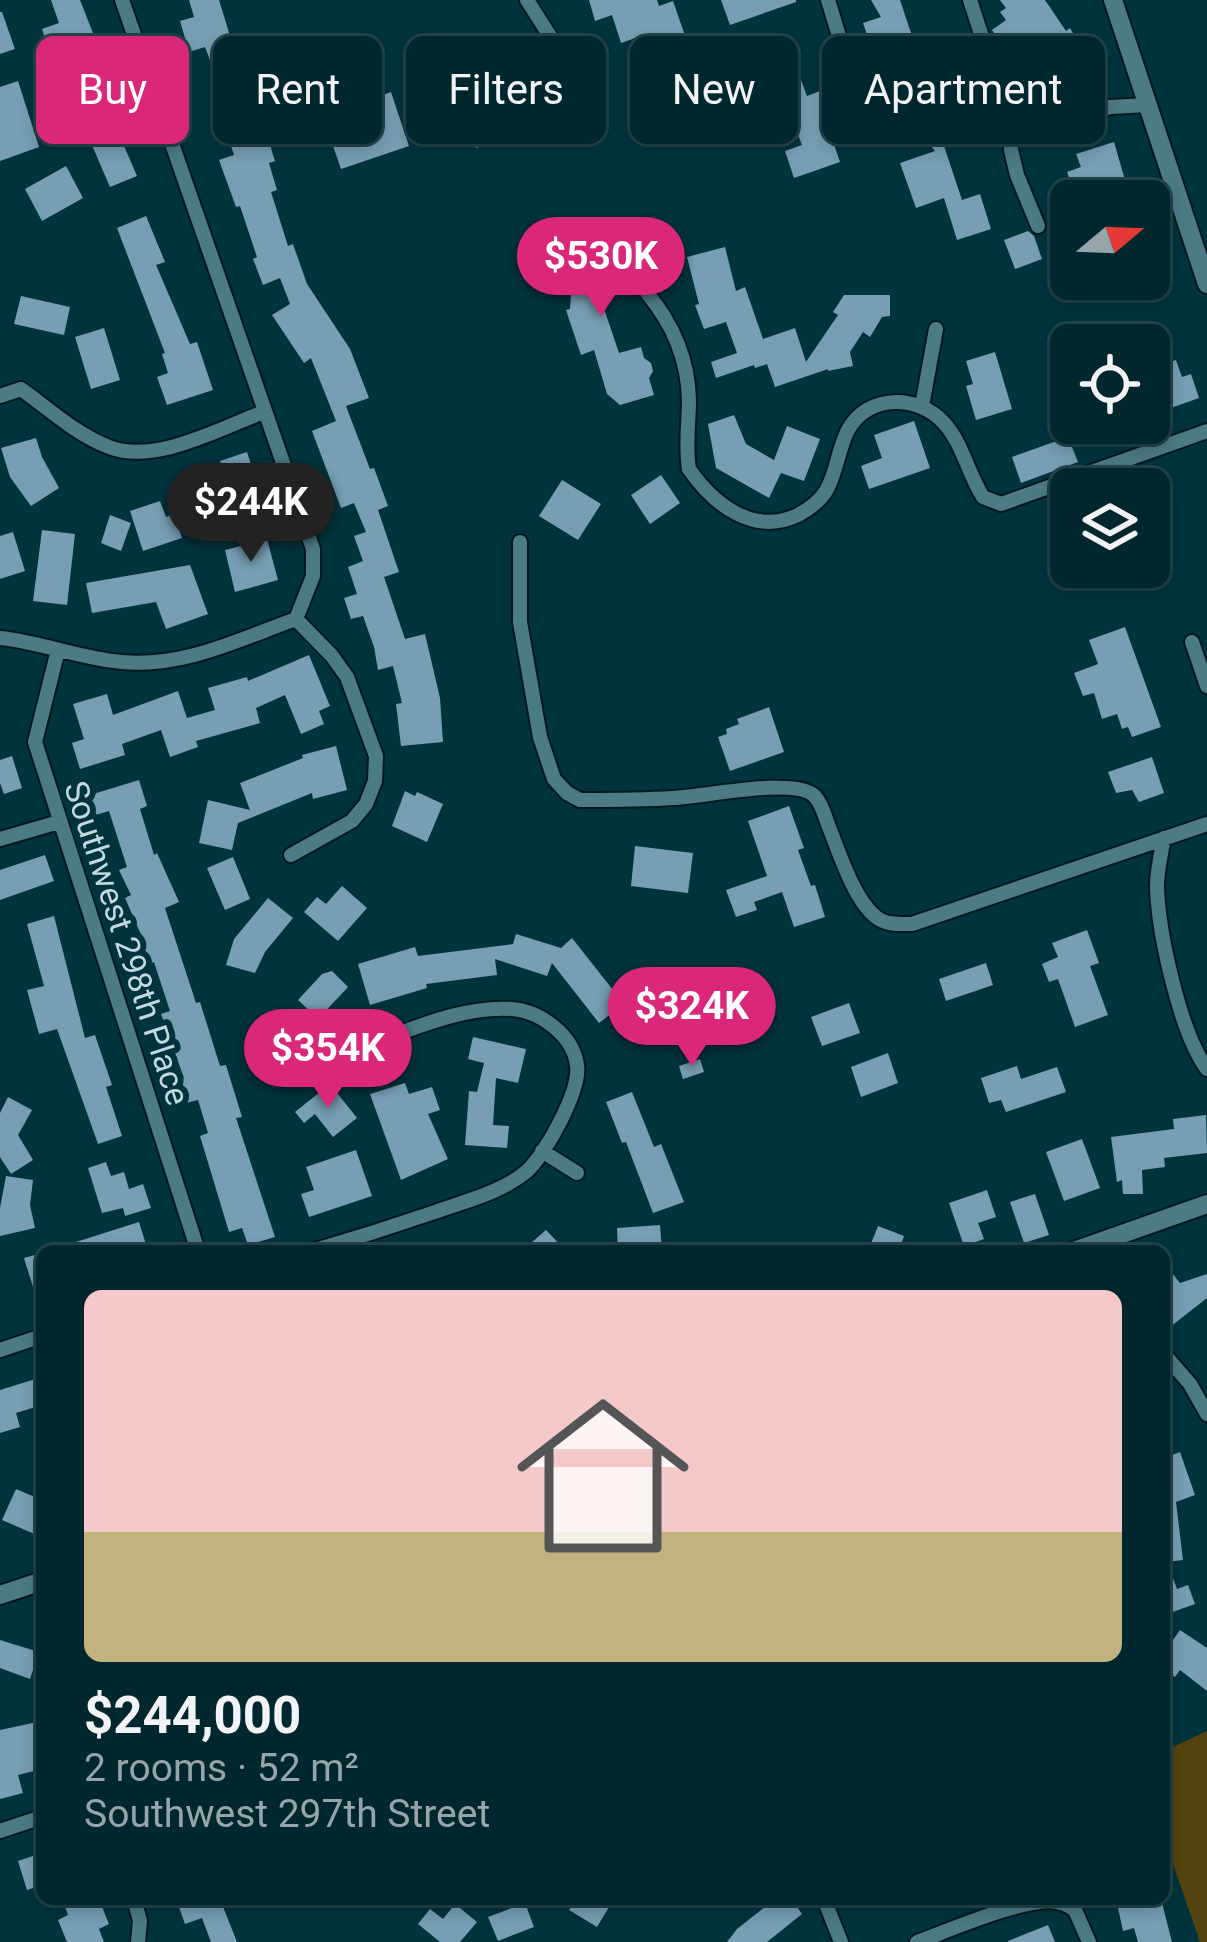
<!DOCTYPE html>
<html lang="en">
<head>
<meta charset="utf-8">
<style>
  body { margin:0; font-family:Roboto,sans-serif; background:#0a2f36; color:#f1f3f6; height:100vh; display:flex; flex-direction:column; font-size:45px; white-space:nowrap }
  * { box-sizing:border-box; margin:0 }
  p { font-size:39px; color:#95a5aa }
  .icon { flex:none; width:66px; height:66px; fill:none; stroke:currentColor; stroke-width:2; stroke-linecap:round; stroke-linejoin:round }
  .map { position:relative; flex:1; overflow:hidden }
  .sheet { position:absolute; left:36px; top:1245px; width:1134px; height:660px; display:flex; flex-direction:column; background:#00272e; border-radius:18px; box-shadow:0 6px 18px #0003,0 0 0 3px #22444a }
  .sheet>* { flex:none }
  .banner { position:absolute; left:36px; top:36px; width:1137px; height:108px; display:flex; gap:24px }
  .needle { width:78px; rotate:71deg }
  .tools { position:absolute; left:1050px; top:180px; display:grid; gap:24px }
  .tools a { display:grid; place-items:center; width:120px; height:120px; border-radius:18px; background:#00272e; box-shadow:0 6px 18px #0003,0 0 0 3px #22444a; font-size:60px }
  .price { position:absolute; translate:-50% -102px; padding:0 27px; border-radius:42px; background:#db2777; color:#fff; font-size:39px; line-height:78px; filter:drop-shadow(0 3px 6px #0008) }
  .price::after { content:''; position:absolute; left:50%; top:72px; width:36px; height:27px; margin-left:-18px; background:inherit; clip-path:polygon(0 0,100% 0,50% 100%) }
  .price.selected { background:#222; color:#fff }
  ul { padding:0; list-style:none }
  li { display:grid; align-content:center; gap:24px; height:636px; padding:0 48px }
  li span { display:grid; place-items:center; height:372px; border-radius:18px; color:#555 }
  li>.icon { margin-inline-start:auto }
  span .icon { width:216px; height:216px; fill:#fffc; stroke-width:1 }
  li b { font-size:51px }
  .chip { padding:0 42px; border-radius:18px; background:#00272e; box-shadow:0 6px 18px #0003,0 0 0 3px #22444a; font-size:42px; line-height:108px }
  .chip.selected { background:#db2777; color:#fff }
  .map>svg:first-child { display:block }
  .green { fill:#544510 }
  .building { fill:#779eb3 }
  .lines { fill:none; stroke-linecap:round; stroke-linejoin:round }
  .minor-casing { stroke:#021a1e; stroke-width:18 }
  .tertiary-casing { stroke:#021a1e; stroke-width:22 }
  .minor { stroke:#4c7b84; stroke-width:14 }
  .tertiary { stroke:#4c7b84; stroke-width:18 }
  .labels { text-anchor:middle; dominant-baseline:central; stroke-width:12; stroke-linejoin:round; paint-order:stroke }
  .street-label { font-size:33px; fill:#c2dadf; stroke:#00343d }
</style>
</head>
<body>
<div class="map">
<svg width="1207" height="1942" viewBox="0 0 1207 1942">
  <rect width="100%" height="100%" fill="#00343d"/>
  <path class="green" d="M1207,1731v211h-7l-36,-104v-87z"/>
  <path class="building" d="M51,0h29l13,33 -44,16 -7,-20 17,-6z
    M189,0h30l16,52 -25,8 -5,-13 -16,5 -9,-31 14,-4z
    M589,0h68l2,6 14,-5 18,52 -36,12 -11,-30 -23,8 -9,-28 -17,6z
    M721,0h75v2l-66,23z
    M871,0h29l24,72 -40,13 -21,-62 18,-6z
    M1000,0h45l21,31 4,-3 23,40 -29,17 2,5 -14,8 -8,-13 -26,15 -14,-33 10,-6 -22,-31 14,-10 -6,-8 6,-4z
    M0,12h2l13,37 -15,5z
    M764,40l17,47 20,-7 6,16 13,-5 8,23 -4,1 16,47 -46,16 -9,-27 17,-6 -11,-28 -21,7 -3,-10 -24,8 -4,-12 -41,26 -31,-50 32,-20 24,40 24,-8 -17,-46z
    M18,81l21,66 -39,14v-74z
    M514,81l4,12 12,-4 8,23 -44,16 4,12 -22,8 -17,-47z
    M931,82l29,37 -20,15 22,66 18,-6 11,35 -34,11 -13,-42 -28,10 -16,-45 35,-12 -35,-46z
    M391,92l18,54 -68,23 -8,-23 38,-14 -9,-29z
    M261,116l14,45 -6,2 8,27 -6,2 17,54 5,-2 14,40 43,65 19,49 -23,8 24,63 4,-1 14,38 -10,4 21,62 -15,5 21,62 20,-5 15,64 3,44 -42,4 -5,-42 6,-1 -9,-37 -15,4 -4,-23 -11,-31 -12,3 -7,-21 13,-4 -9,-27 15,-6 -9,-25 12,-4 -12,-29 -13,5 -29,-77 24,-10 -25,-63 -7,5 -32,-48 18,-11 -10,-26 -17,7 -10,-26 4,-2 -17,-51 -4,1 -17,-47 15,-5 -9,-28z
    M118,132l19,44 -27,11 -19,-44z
    M1114,142l17,59h-53l-11,-29 14,-5 -5,-13z
    M66,166l17,32 -41,23 -17,-32z
    M146,216l19,46 -9,3 34,79 7,-2 16,48 -46,15 -10,-28 11,-4 -6,-19 3,-1 -48,-125z
    M1028,231l6,5 8,23 -27,10 -11,-29z
    M564,234l50,3 -1,26h-6l-1,9h-6l-2,19 21,62 22,-6 3,11 7,5 2,8 -4,7 5,17 -34,10 -13,-11 -13,-44 -13,5 -15,-45 4,-1 2,-26 -11,-1z
    M725,247l11,44 9,-4 18,52 32,-11 11,34 32,-47 -5,-3 11,-17h46v21l-8,1 -12,20 -7,-5 -13,20 3,14 -25,5v-2l-53,18 -8,-23 -12,4 -1,-3 -38,13 -5,-16 26,-9 -11,-31 -22,7 -9,-24 4,-1 -12,-47z
    M1110,279h52l1,9 -51,6z
    M21,296l49,11 -6,28 -50,-11z
    M104,328l16,52 -29,9 -16,-52z
    M995,352l17,57 -36,11 -10,-34 7,-2 -7,-23z
    M1176,360l6,17 9,-3 8,24 -31,11 -2,-6 -17,6v-40z
    M734,415l12,29 28,16 13,-34 33,13 -16,42 -23,-8 -12,25 -53,-30 -8,-44z
    M914,421l16,47 -61,21 -8,-23 21,-8 -8,-23z
    M1068,437l10,25 -57,21 -9,-26z
    M36,438l6,19 17,31 -28,18 -21,-29 -9,-29z
    M247,452l19,58 -27,9 -19,-58z
    M661,475l19,28 -30,21 -19,-29z
    M562,480l39,24 -23,36 -39,-24z
    M160,501l6,16 8,-3 8,24 -39,13 -13,-40z
    M110,515l21,8 -10,28 -20,-8z
    M42,530l33,4 -8,71 -34,-4z
    M13,532l12,39 -25,8v-43z
    M267,539l11,41 -43,12 -10,-42z
    M190,565l18,49 -42,15 -10,-27 -64,11 -6,-30z
    M1089,567h36l2,21 -18,2v-7l-18,1z
    M1125,627l36,100 -29,10 -4,-10 -6,2 -5,-15 -15,5 -8,-26 -11,3 -9,-23 24,-9 -9,-24z
    M309,655l21,51 -11,5 5,13 -23,10 -16,-39 -29,13 4,15 -64,18 2,6 -28,10 -9,-27 -39,14 3,11 -45,14 -8,-26 12,-4 -11,-35 34,-10 6,21 65,-24 9,27 28,-8 -7,-22 39,-11 1,4z
    M769,707l15,45 -54,19 -12,-34 9,-3 -1,-5 13,-5 -2,-5z
    M336,746l11,44 -34,9 -1,-6 -74,30 -6,27 -33,-7 9,-43 42,10 -10,-27 63,-25 -1,-3z
    M12,756l10,32 -18,6 -4,-11v-23z
    M1152,757l12,36 -25,9 -7,-12 -16,3 -8,-21z
    M139,780l8,26 -7,3 14,46 3,-2 22,49 -14,6 31,95 4,-1 20,64 6,-1 16,52 -6,1 39,119 -27,8 -6,-17 -13,4 -29,-96 8,-3 -10,-33 -12,3 -7,-24 5,-1 -23,-64 9,-3 -16,-49 -9,3 -8,-24 6,-2 -18,-41 6,-3 -12,-25 8,-3 -18,-56 -13,4 -6,-20z
    M405,791l10,5 2,-4 26,12 -16,38 -35,-16z
    M789,806l15,42 -6,2 13,36 4,-1 10,32 -31,10 -12,-35 -28,10 3,8 -21,7 -10,-27 41,-14 -19,-55z
    M635,846l58,7 -5,40 -57,-7z
    M45,855l9,26 -54,19v-30z
    M233,857l17,42 -25,11 -18,-42z
    M342,886l25,22 -29,33 -34,-29 13,-15 9,7z
    M268,898l25,20 -28,34 -10,21 -29,-8 8,-26z
    M54,916l31,122 10,-3 17,50 -6,2 16,49 -24,8 -41,-115 -18,5 -12,-44 17,-4 -17,-62z
    M1087,930l12,33 -9,3 18,49 -33,12 -17,-48 -9,3 -7,-18 16,-7 -6,-14z
    M516,934l45,14 11,-10 52,66 -25,19 -47,-60 -5,13 -52,-17 2,16 -71,9 1,4 -57,17 -12,-41 57,-17 3,9 95,-12z
    M986,963l7,22 -47,16 -7,-22z
    M332,971l16,16 -30,32 -20,-19 24,-26z
    M849,1003l11,30 -38,13 -11,-29z
    M298,1031l14,45 -26,8 -14,-45z
    M473,1037l53,12 -8,34 -22,-5 -3,47 16,1 -2,22 -42,-3 4,-54 8,1 7,-29 -16,-4z
    M888,1053l10,30 -37,14 -10,-30z
    M700,1059l4,13 -21,7 -4,-13z
    M1017,1066l4,13 36,-12 9,25 -60,20 -5,-12 -12,3 -8,-25z
    M405,1083l4,11 23,-7 8,23 -12,4 20,45 -47,21 -31,-86z
    M330,1084l27,34 -24,19 -18,-23 -11,9 -9,-11z
    M632,1092l22,55 7,-3 23,58 -31,11 -27,-71 -4,1 -16,-41z
    M8,1097l24,13 -14,25 15,25 -22,14 -11,-17v-44z
    M1206,1115l1,38 -43,5 1,9 -23,3 1,24h-20l-1,-14 -5,2 -6,-45 63,-8 -1,-10z
    M1082,1139l18,49 -36,13 -18,-49z
    M356,1150l16,46 -63,21 -8,-23 13,-4 -8,-23z
    M106,1162l5,14 13,-4 5,17 14,-5 8,24 -26,8 -2,-8 -21,5 -14,-45z
    M6,1176l27,4 -3,25 5,23 -35,8v-28z
    M987,1190l9,27 -18,6 6,16 -20,7 -15,-43z
    M1035,1194l14,41 -25,8 -14,-41z
    M139,1222l9,29h-91v-3z
    M660,1225l2,26h-44l-1,-23z
    M878,1226l26,10 -5,15h-31z
    M546,1230l20,21h-30l-6,-7z
    M42,1253v52l-3,1 -15,-48z
    M1164,1263l16,20 27,-9v24l-37,29 -6,-9z
    M42,1377v28l-26,8 4,14 -20,6v-43z
    M1180,1452l15,43 -19,7 7,58 -16,2 10,27 11,-4 7,19 -31,11v-157z
    M16,1489l26,11v29l-3,7 -37,-16z
    M1180,1630l27,18v43l-27,-21 -5,7 -11,-8v-16z
    M0,1640l39,12 -9,27 -30,-11z
    M42,1721v48l-24,6 5,18 -23,6v-69z
    M42,1853v32l-15,5 -9,-29z
    M76,1899h10l4,7 10,-4 9,22 -10,5 5,13h-37l-9,-22 10,-5 -4,-11z
    M176,1899h44l17,43h-26l-9,-24 -17,6z
    M576,1899h19l14,8 -12,20 -28,-17z
    M775,1899h16l11,15 -35,28h-40l10,-13z
    M1153,1899h8l11,43h-34l-4,-14 -11,3 -5,-23z
    M525,1903l9,24 -36,14 -10,-24z
    M455,1904l22,18 -17,20h-20l-22,-18 12,-15 13,10z
    M1048,1925l7,17h-47v-1z"/>
  <g class="lines">
    <defs>
      <path id="minor" d="M122,0l191,549v27l-17,43
        M527,0l35,55
        M828,0l42,138
        M970,0l41,126v24l6,25 21,51
        M54 93a17 17 0 1 1 34 0a17 17 0 1 1-34 0Z
        M87,87l58,-20
        M1011,126l24,4 18,-2 57,-21 38,-2
        M647,293c26,31 41,66 42,107 0,23 -4,46 0,69 25,36 65,67 109,46 11,-6 21,-13 28,-24 11,-19 12,-42 22,-61 20,-37 71,-35 96,-7 19,21 24,51 39,74l18,7 206,-73
        M0,396l21,-7c28,20 56,46 88,58 46,18 111,-19 155,-35
        M922,406l14,-77
        M520,542v80l20,115 14,42 13,14 13,7c31,0 62,0 93,-2 30,-1 116,-20 139,-4 9,6 13,23 17,33 10,25 25,73 47,90 10,8 23,7 36,7l295,-100
        M0,638c41,4 81,21 122,24 61,6 118,-23 174,-43
        M1192,642l15,44
        M58,650l-23,92 163,509
        M1164,838c-3,16 -7,32 -7,48 1,45 23,147 50,183
        M0,839l59,-17
        M291,855l61,-34 14,-17 9,-23 1,-25 -29,-79 -15,-21 -36,-37
        M542,1151l35,22
        M312,1251c41,-12 82,-25 123,-39 30,-11 66,-19 92,-41 18,-16 54,-81 50,-106 -4,-30 -37,-54 -65,-56 -49,-3 -97,19 -142,35
        M0,1350l42,-14
        M1164,1354l26,30 17,30
        M0,1831l42,-14
        M134,1899l6,22 -2,21
        M824,1899l17,43
        M917,1942c31,-11 110,-46 140,-40 9,1 11,4 18,8l14,32"/>
      <path id="tertiary" d="M1113,0l94,284
        M1074,1251l133,-47
        M0,1595l42,-14"/>
    </defs>
    <use href="#minor" class="minor-casing"/>
    <use href="#tertiary" class="tertiary-casing"/>
    <use href="#minor" class="minor"/>
    <use href="#tertiary" class="tertiary"/>
  </g>
  <g class="labels">
    <g class="street-label">
      <text transform="translate(127 943) rotate(72)">Southwest 298th Place</text>
    </g>
  </g>
</svg>
<div class="tools">
<a><svg class="needle" viewBox="-14 -14 28 28"><path d="M0-13l5 13h-10z" fill="#e53935"/><path d="M0 13l5-13h-10z" fill="#95a5aa"/></svg></a>
<a><svg class="icon" aria-label="locate" viewBox="0 0 24 24"><circle cx="12" cy="12" r="6"/><path d="M12 2v4M12 18v4M2 12h4M18 12h4"/></svg></a>
<a><svg class="icon" aria-label="layers" viewBox="0 0 24 24"><path d="M12 4l9 5-9 5-9-5zM3 14l9 5 9-5"/></svg></a>
</div>
<b class="price" style="left:601px;top:319px">$530K</b>
<b class="price selected" style="left:251px;top:565px">$244K</b>
<b class="price" style="left:692px;top:1069px">$324K</b>
<b class="price" style="left:328px;top:1111px">$354K</b>
<div class="banner">
<a class="chip selected">Buy</a>
<a class="chip">Rent</a>
<a class="chip">Filters</a>
<a class="chip">New</a>
<a class="chip">Apartment</a>
</div>
<section class="sheet">
<ul>
<li><span style="background:linear-gradient(#f6c9c9 65%,#c2b280 0)"><svg class="icon" aria-label="home" viewBox="0 0 24 24"><path d="M3 11l9-7 9 7M6 9v11h12V9"/></svg></span><div><b>$244,000</b><p>2 rooms · 52 m²</p><p>Southwest 297th Street</p></div></li>
</ul>
</section>
</div>
</body>
</html>
